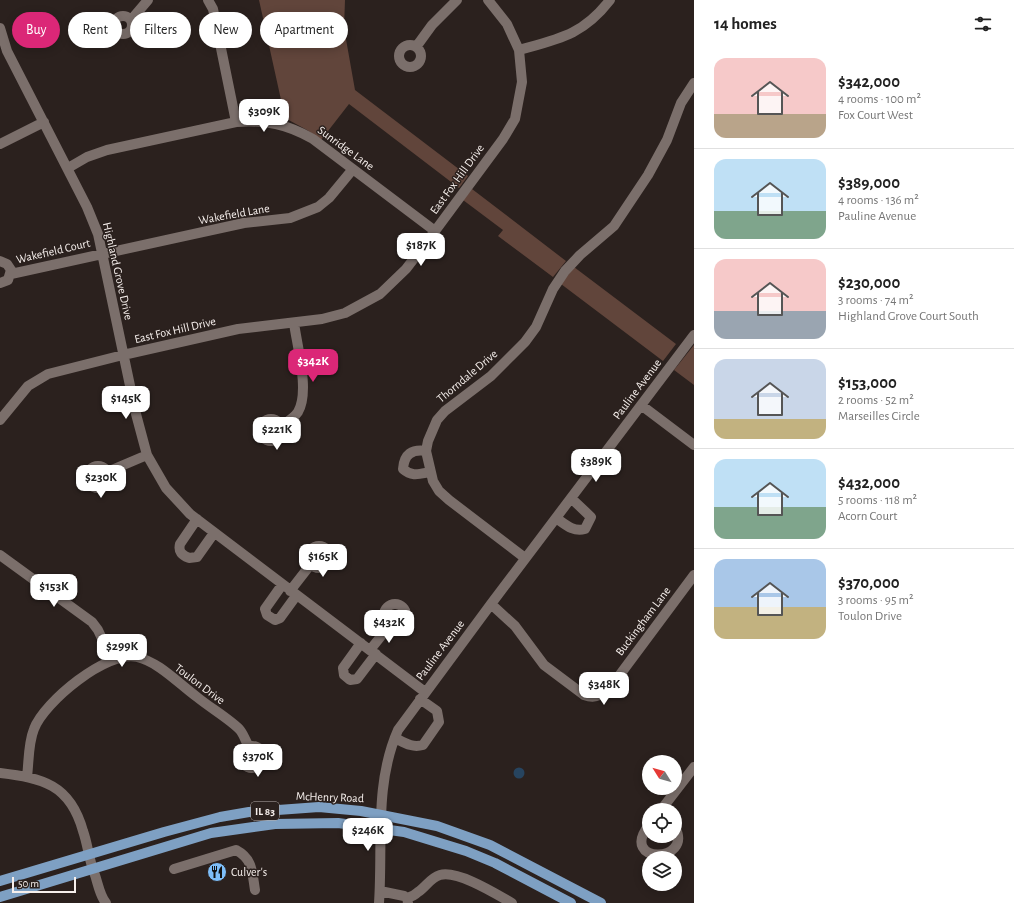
<!DOCTYPE html>
<html lang="en">
<head>
<meta charset="utf-8">
<style>
  body { margin:0; font-family:"Alegreya Sans",sans-serif; background:#f6f6f6; color:#222; height:100vh; display:flex; flex-direction:column; font-size:15px; white-space:nowrap }
  * { box-sizing:border-box; margin:0 }
  p { font-size:13px; color:#767676 }
  .icon { flex:none; width:22px; height:22px; fill:none; stroke:currentColor; stroke-width:2; stroke-linecap:round; stroke-linejoin:round }
  .map { position:relative; flex:1; overflow:hidden }
  .details { display:flex; flex-direction:column; background:#fff; width:320px }
  .details>* { flex:none }
  .guide { position:absolute; left:12px; top:12px; width:380px; height:36px; display:flex; gap:8px }
  .needle { width:26px; rotate:307deg }
  .tools { position:absolute; left:642px; top:755px; display:grid; gap:8px }
  .tools a { display:grid; place-items:center; width:40px; height:40px; border-radius:50%; background:#fff; box-shadow:0 2px 10px #0003; font-size:20px }
  .scale { position:absolute; left:12px; bottom:10px; width:64px; box-sizing:border-box; padding-left:4px; border:2px solid #f6efec; border-top:0; font-size:11px; line-height:14px; white-space:nowrap; color:#f6efec; -webkit-text-stroke:3px #2b211e; paint-order:stroke }
  .price { position:absolute; translate:-50% -34px; padding:0 9px; border-radius:8px; background:#fff; color:#222; font-size:13px; line-height:26px; filter:drop-shadow(0 1px 2px #0008) }
  .price::after { content:''; position:absolute; left:50%; top:24px; width:12px; height:9px; margin-left:-6px; background:inherit; clip-path:polygon(0 0,100% 0,50% 100%) }
  .price.selected { background:#db2777; color:#fff }
  ul { padding:0; list-style:none }
  li { display:flex; align-items:center; gap:12px; height:100px; padding:0 20px }
  li+li { border-top:1px solid #e0e0e0 }
  li span { display:grid; place-items:center; flex:none; width:112px; height:80px; border-radius:12px; color:#555 }
  li>.icon { margin-inline-start:auto }
  span .icon { width:48px; height:48px; fill:#fffc; stroke-width:1 }
  li b { font-size:17px }
  h2 { display:flex; justify-content:space-between; align-items:center; height:48px; padding:0 20px; font-size:17px }
  .tag { padding:0 14px; border-radius:18px; background:#fff; box-shadow:0 2px 10px #0003; font-size:14px; line-height:36px }
  .tag.selected { background:#db2777; color:#fff }
  main { display:flex; flex:1; min-height:0 }
  .map>svg:first-child { display:block }
  .green { fill:#61453b }
  .water { fill:#27445f }
  .lines { fill:none; stroke-linecap:round; stroke-linejoin:round }
  .minor { stroke:#7b6f6b; stroke-width:10 }
  .major { stroke:#7ea0c3; stroke-width:10 }
  .labels { text-anchor:middle; dominant-baseline:central; stroke-width:3; stroke-linejoin:round; paint-order:stroke }
  .shield { fill:#2b211e; stroke:#b9b1ae; stroke-width:1 }
  .shield-label { font-size:11px; font-weight:bold; fill:#f6efec }
  .street-label { font-size:12px; fill:#f6efec; stroke:#2b211e }
  .poi-label { font-size:12px; fill:#f6efec; stroke:#2b211e; text-anchor:start }
</style>
</head>
<body>
<main>
<div class="map">
<svg width="694" height="903" viewBox="0 0 694 903">
  <rect width="100%" height="100%" fill="#2b211e"/>
  <path class="green" d="M259,0h86l-1,28 11,62 113,86 -9,12 -110,-84 -28,36 -14,-10 -22,-12z
    M472,189l94,72 -13,16 -55,-41 5,-6 -40,-30z
    M574,267l102,77 -13,17 -102,-77z
    M694,345v40l-20,-15z"/>
  <path class="water" d="M513.5 773a5.5 5.5 0 1 1 11 0a5.5 5.5 0 1 1-11 0Z"/>
  <g class="lines">
    <path class="minor" d="M208,0l5,9 23,113
      M114 25a9 9 0 1 1 18 0a9 9 0 1 1-18 0Z
      M131,20l17,-20
      M0,28l7,23 80,156 11,27 38,180 11,41 19,33 24,26 235,178
      M399 56a11 11 0 1 1 22 0a11 11 0 1 1-22 0Z
      M416,47l16,-22 25,-25
      M519,50c40,-11 64,-15 91,-50
      M0,144l44,-22
      M68,168l19,-11 20,-7 129,-28c30,-2 51,2 77,17l122,92
      M0,261l7,3 4,6 -3,10 -8,3
      M11,274l233,-51 46,-5 28,-11 11,-9 24,-29
      M641,405l53,40
      M260 430a11 11 0 1 1 22 0a11 11 0 1 1-22 0Z
      M0,420l28,-34 20,-12 75,-19 115,-26 84,-10 23,-6 35,-19 26,-25 29,-38 68,-92 12,-20 7,-37 -3,-32 -12,-26 -19,-24
      M281,426c6,-4 13,-8 17,-14 12,-20 -1,-66 -4,-89
      M426,451c-14,-2 -22,3 -23,18 9,8 16,5 27,3
      M87 477a11 11 0 1 1 22 0a11 11 0 1 1-22 0Z
      M107,472l40,-17
      M556,518c10,7 17,14 29,11l6,-12 -20,-19
      M197,519l-17,25c-2,8 2,11 9,14l8,-1 17,-24
      M308 557a11 11 0 1 1 22 0a11 11 0 1 1-22 0Z
      M0,555l92,67 6,8 14,30
      M525,558l-76,-58 -10,-9 -6,-10 -7,-30 2,-10 9,-21 8,-9 46,-35 34,-34 11,-15 17,-38 12,-18 15,-16 34,-29 34,-51 19,-35 14,-37 13,-20
      M282,585l-17,24 2,6 8,5 5,-2 16,-22
      M290,591l21,-27
      M491,604l24,22 29,39 40,30c14,5 20,-2 29,-11l81,-109
      M384 615a11 11 0 1 1 22 0a11 11 0 1 1-22 0Z
      M361,643l-18,25 1,7 6,5 7,-1 19,-25
      M370,650l20,-25
      M395,738c10,5 17,10 28,7l16,-23 -2,-11 -17,-12
      M241 757a11 11 0 1 1 22 0a11 11 0 1 1-22 0Z
      M0,773c42,5 70,11 83,58 5,14 6,30 12,44 3,9 5,21 11,28
      M27,777c2,-16 1,-33 7,-48 10,-27 73,-79 103,-72 22,5 42,27 60,40 12,10 34,23 43,33 4,5 6,12 9,17
      M661,810l33,-43
      M649,825c-31,39 45,39 26,2
      M174,869l62,-19c17,9 16,22 19,40
      M380,891l24,5 3,2 1,5
      M407,898c4,-1 8,-3 11,-6 8,-5 12,-14 22,-17 18,-5 56,19 72,28
      M379,903c4,-58 -5,-119 19,-173l93,-126 203,-269"/>
    <path class="major" d="M0,881l164,-49 56,-15 29,-5 70,-5 42,4 76,15 53,19 111,58
      M0,897l211,-64 64,-9 63,-1 66,9 62,19 29,12 76,40"/>
  </g>
  <defs>
    <symbol id="restaurant-disc" viewBox="-11 -11 22 22"><circle r="9.5" fill="#7dbef9" stroke="#2b211e"/><path d="M-5-6h1v4h1v-4h1v4h1v-4h1v5L-1.5 .5V6h-2V.5L-5-1ZM5-6V6H3V1.5H1.5Q1.5-4 5-6Z" fill="#111"/></symbol>
  </defs>
  <g fill-rule="evenodd">
    <use href="#restaurant-disc" x="206" y="861" width="22" height="22"/>
  </g>
  <g class="labels">
    <rect class="shield" x="251" y="802" width="28" height="18" rx="3"/>
    <g class="shield-label">
      <text x="265" y="811">IL 83</text>
    </g>
    <g class="street-label">
      <text transform="translate(346 148) rotate(36)">Sunridge Lane</text>
      <text transform="translate(457 179) rotate(-54)">East Fox Hill Drive</text>
      <text transform="translate(234 214) rotate(-10)">Wakefield Lane</text>
      <text transform="translate(53 251) rotate(-13)">Wakefield Court</text>
      <text transform="translate(118 271) rotate(77)">Highland Grove Drive</text>
      <text transform="translate(175 330) rotate(-13)">East Fox Hill Drive</text>
      <text transform="translate(467 376) rotate(-40)">Thorndale Drive</text>
      <text transform="translate(637 389) rotate(-53)">Pauline Avenue</text>
      <text transform="translate(643 621) rotate(-53)">Buckingham Lane</text>
      <text transform="translate(440 650) rotate(-53)">Pauline Avenue</text>
      <text transform="translate(200 684) rotate(37)">Toulon Drive</text>
      <text transform="translate(330 797) rotate(2)">McHenry Road</text>
    </g>
    <g class="poi-label">
      <text x="231" y="872">Culver's</text>
    </g>
  </g>
</svg>
<div class="tools">
<a><svg class="needle" viewBox="-14 -14 28 28"><path d="M0-13l5 13h-10z" fill="#e53935"/><path d="M0 13l5-13h-10z" fill="#767676"/></svg></a>
<a><svg class="icon" aria-label="locate" viewBox="0 0 24 24"><circle cx="12" cy="12" r="6"/><path d="M12 2v4M12 18v4M2 12h4M18 12h4"/></svg></a>
<a><svg class="icon" aria-label="layers" viewBox="0 0 24 24"><path d="M12 4l9 5-9 5-9-5zM3 14l9 5 9-5"/></svg></a>
</div>
<div class="scale">50 m</div>
<b class="price" style="left:264px;top:133px">$309K</b>
<b class="price" style="left:421px;top:267px">$187K</b>
<b class="price selected" style="left:313px;top:383px">$342K</b>
<b class="price" style="left:126px;top:420px">$145K</b>
<b class="price" style="left:277px;top:451px">$221K</b>
<b class="price" style="left:596px;top:483px">$389K</b>
<b class="price" style="left:101px;top:499px">$230K</b>
<b class="price" style="left:323px;top:578px">$165K</b>
<b class="price" style="left:54px;top:608px">$153K</b>
<b class="price" style="left:389px;top:644px">$432K</b>
<b class="price" style="left:122px;top:668px">$299K</b>
<b class="price" style="left:604px;top:706px">$348K</b>
<b class="price" style="left:258px;top:778px">$370K</b>
<b class="price" style="left:368px;top:852px">$246K</b>
<div class="guide">
<a class="tag selected">Buy</a>
<a class="tag">Rent</a>
<a class="tag">Filters</a>
<a class="tag">New</a>
<a class="tag">Apartment</a>
</div>
</div>
<section class="details">
<h2>14 homes<svg class="icon" aria-label="filters" viewBox="0 0 24 24"><path d="M4 7h16M4 17h16"/><circle cx="9" cy="7" r="2"/><circle cx="15" cy="17" r="2"/></svg></h2>
<ul>
<li><span style="background:linear-gradient(#f6c9c9 70%,#b9a48a 0)"><svg class="icon" aria-label="home" viewBox="0 0 24 24"><path d="M3 11l9-7 9 7M6 9v11h12V9"/></svg></span><div><b>$342,000</b><p>4 rooms · 100 m²</p><p>Fox Court West</p></div></li>
<li><span style="background:linear-gradient(#bfe0f5 65%,#7fa58c 0)"><svg class="icon" aria-label="home" viewBox="0 0 24 24"><path d="M3 11l9-7 9 7M6 9v11h12V9"/></svg></span><div><b>$389,000</b><p>4 rooms · 136 m²</p><p>Pauline Avenue</p></div></li>
<li><span style="background:linear-gradient(#f6c9c9 65%,#9aa5b1 0)"><svg class="icon" aria-label="home" viewBox="0 0 24 24"><path d="M3 11l9-7 9 7M6 9v11h12V9"/></svg></span><div><b>$230,000</b><p>3 rooms · 74 m²</p><p>Highland Grove Court South</p></div></li>
<li><span style="background:linear-gradient(#c9d6e8 75%,#c2b280 0)"><svg class="icon" aria-label="home" viewBox="0 0 24 24"><path d="M3 11l9-7 9 7M6 9v11h12V9"/></svg></span><div><b>$153,000</b><p>2 rooms · 52 m²</p><p>Marseilles Circle</p></div></li>
<li><span style="background:linear-gradient(#bfe0f5 60%,#7fa58c 0)"><svg class="icon" aria-label="home" viewBox="0 0 24 24"><path d="M3 11l9-7 9 7M6 9v11h12V9"/></svg></span><div><b>$432,000</b><p>5 rooms · 118 m²</p><p>Acorn Court</p></div></li>
<li><span style="background:linear-gradient(#a9c7e8 60%,#c2b280 0)"><svg class="icon" aria-label="home" viewBox="0 0 24 24"><path d="M3 11l9-7 9 7M6 9v11h12V9"/></svg></span><div><b>$370,000</b><p>3 rooms · 95 m²</p><p>Toulon Drive</p></div></li>
</ul>
</section>
</main>
</body>
</html>
